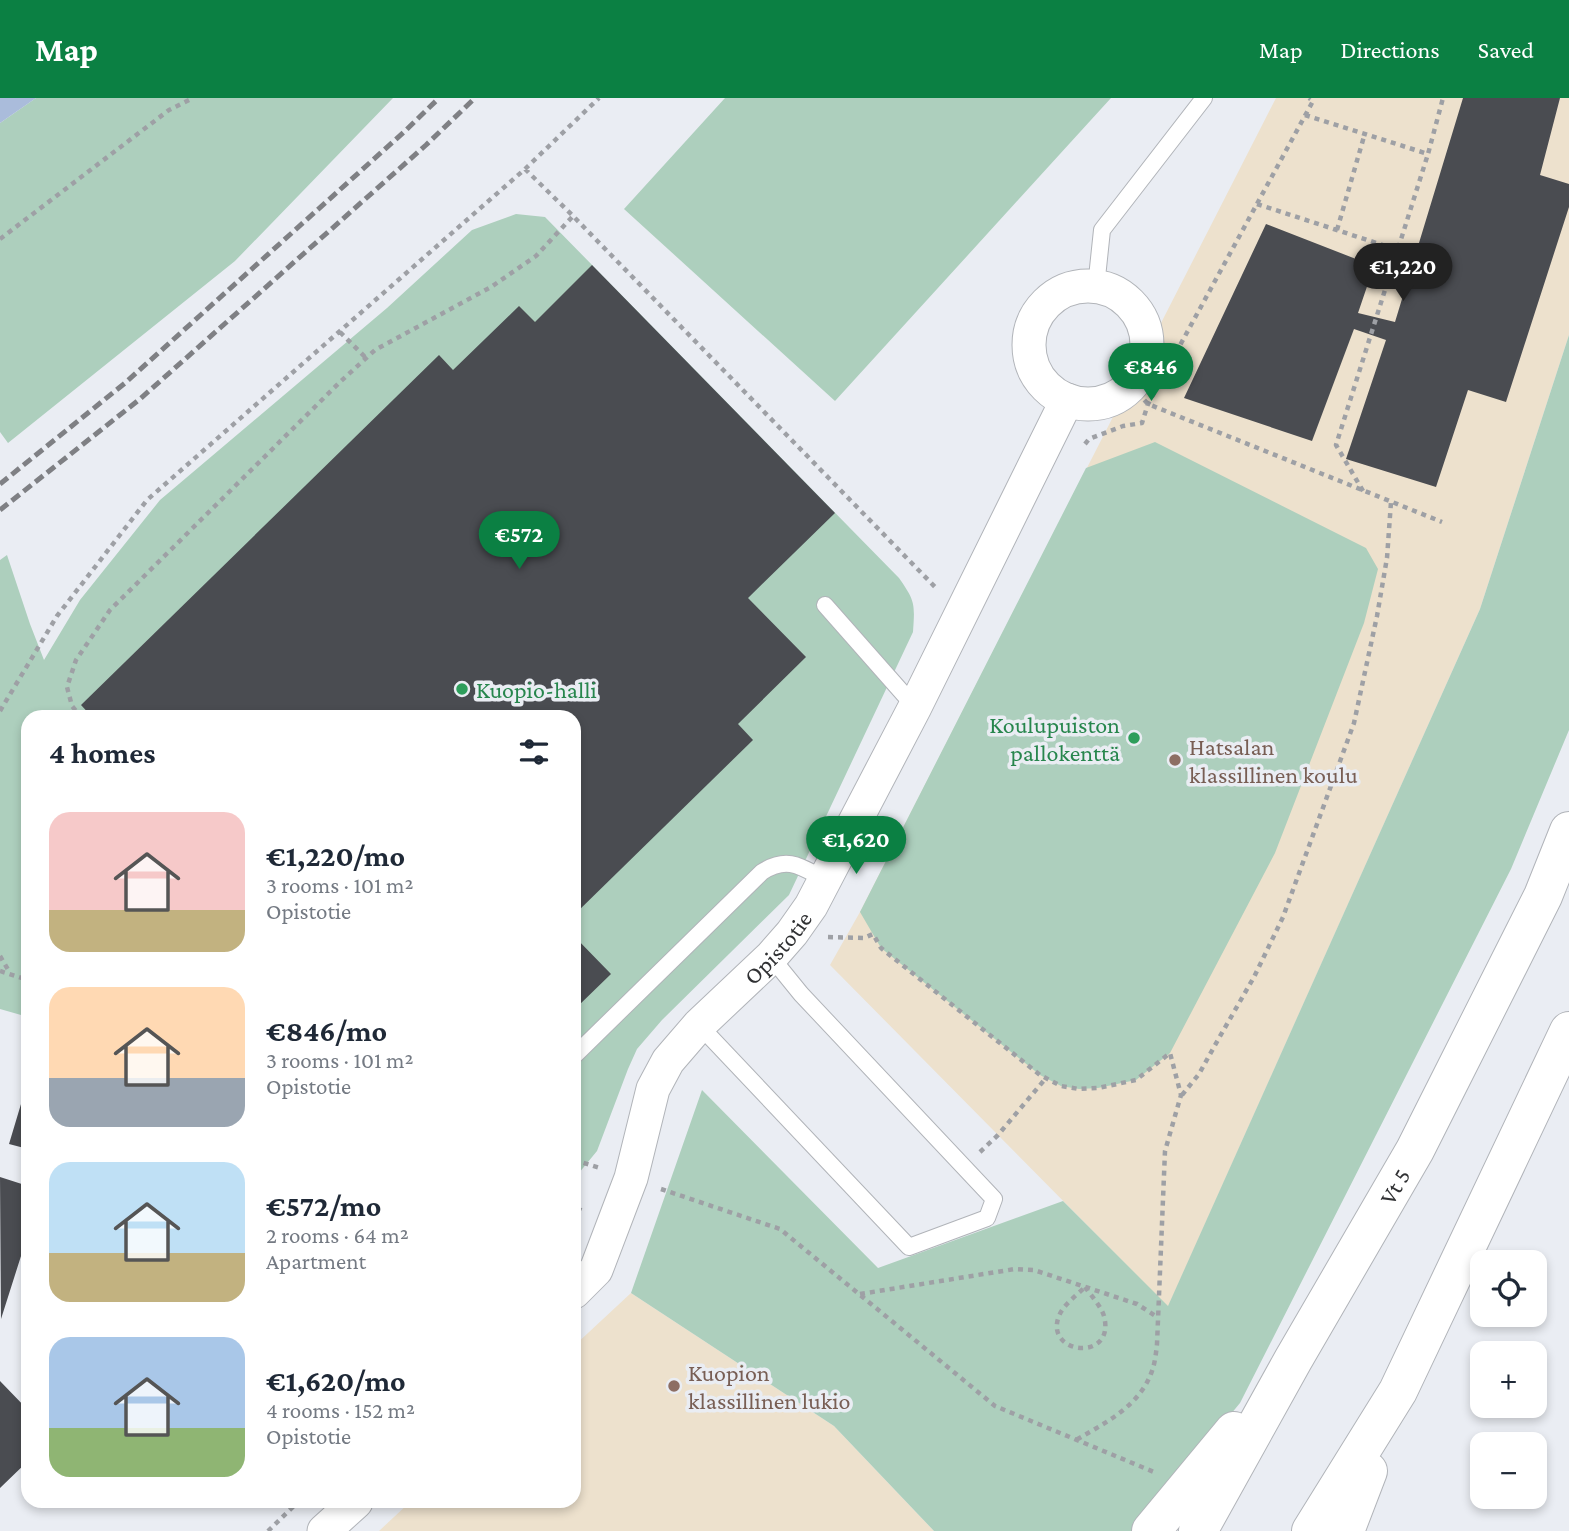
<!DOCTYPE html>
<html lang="en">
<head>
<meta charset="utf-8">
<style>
  body { margin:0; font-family:"Crimson Pro",serif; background:#f6f6f7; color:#1f2937; height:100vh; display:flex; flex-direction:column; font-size:26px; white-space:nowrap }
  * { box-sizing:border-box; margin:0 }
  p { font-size:23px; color:#747a83 }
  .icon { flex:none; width:38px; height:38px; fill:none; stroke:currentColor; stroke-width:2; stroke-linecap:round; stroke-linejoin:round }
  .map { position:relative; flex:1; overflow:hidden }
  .details { position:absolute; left:21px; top:612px; width:560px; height:798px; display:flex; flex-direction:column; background:#fff; border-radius:21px; box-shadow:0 4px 10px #0003 }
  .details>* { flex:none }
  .tools { position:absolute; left:1470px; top:1152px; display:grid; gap:14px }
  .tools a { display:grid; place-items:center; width:77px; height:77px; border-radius:14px; background:#fff; box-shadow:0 4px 10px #0003; font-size:35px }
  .price { position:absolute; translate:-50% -60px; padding:0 16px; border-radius:24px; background:#0b8043; color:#fff; font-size:23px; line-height:46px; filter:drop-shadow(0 2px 4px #0008) }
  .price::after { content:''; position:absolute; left:50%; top:42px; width:21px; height:16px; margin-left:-10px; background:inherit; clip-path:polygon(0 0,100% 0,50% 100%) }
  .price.on { background:#222; color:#fff }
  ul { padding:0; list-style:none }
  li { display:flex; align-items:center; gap:21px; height:175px; padding:0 28px }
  li span { display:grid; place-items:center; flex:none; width:196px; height:140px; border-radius:21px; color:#555 }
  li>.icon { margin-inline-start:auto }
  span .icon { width:84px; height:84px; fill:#fffc; stroke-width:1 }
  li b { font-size:30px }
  h2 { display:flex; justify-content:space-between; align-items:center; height:84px; padding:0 28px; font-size:30px }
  header { display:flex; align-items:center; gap:42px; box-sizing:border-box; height:98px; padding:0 35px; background:#0b8043; color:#fff }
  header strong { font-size:33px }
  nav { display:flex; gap:38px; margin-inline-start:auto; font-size:24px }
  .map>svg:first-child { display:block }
  .education { fill:#ede1cd }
  .green { fill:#adcfbd }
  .water { fill:#aabcdb }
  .building { fill:#4a4c51 }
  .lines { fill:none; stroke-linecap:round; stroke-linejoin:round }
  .lane-casing { stroke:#b1b4b9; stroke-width:18 }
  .street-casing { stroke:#b1b4b9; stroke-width:35 }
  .highway-casing { stroke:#b1b4b9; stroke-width:40 }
  .path { stroke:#9ea0a5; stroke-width:4.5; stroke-dasharray:5 5; stroke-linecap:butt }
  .lane { stroke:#fff; stroke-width:16 }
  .street { stroke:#fff; stroke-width:33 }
  .highway { stroke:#fff; stroke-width:38 }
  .rail { stroke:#7f8084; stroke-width:5; stroke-dasharray:10 5; stroke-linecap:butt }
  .leisure-dot { fill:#2e9e5b; stroke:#eaedf3; stroke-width:2.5 }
  .education-dot { fill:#8d6e63; stroke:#eaedf3; stroke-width:2.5 }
  .labels { text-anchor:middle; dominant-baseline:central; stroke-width:7; stroke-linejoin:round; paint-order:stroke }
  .leisure-label { font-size:24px; fill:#27864d; stroke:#eaedf3; text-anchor:start }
  .education-label { font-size:24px; fill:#785e54; stroke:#eaedf3; text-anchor:start }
  .street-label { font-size:24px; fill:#303133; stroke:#eaedf3 }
</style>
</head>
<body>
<header>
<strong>Map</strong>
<nav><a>Map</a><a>Directions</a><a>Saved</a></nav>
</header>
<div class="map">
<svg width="1569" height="1433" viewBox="0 0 1569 1433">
  <rect width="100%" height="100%" fill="#eaedf3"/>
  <path class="education" d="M1276,0h293v237l-89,274 -312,698 -338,-342 30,-53z
    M631,1195l203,133 100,105h-555l31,-29h164v-156z"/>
  <path class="green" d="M36,0h357l-158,163 -227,182 -8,-11v-309z
    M725,0h386l-276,303 -211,-192z
    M516,116l29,3 354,361c16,23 16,25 14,54l-124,263 -127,125 -25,29 -9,20 -31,82 -23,28v-461h-546v299l-28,-8v-449l7,-5 23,69 14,36 36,-60 80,-100 227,-192 85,-78z
    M1569,237v395l-58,139 -271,534 -106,128h-200l-100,-105 -203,-133 71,-203 176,178 185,-67 105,105 312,-697z
    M1155,344l211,106 12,21 -14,54 -89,230 -105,200 -34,27 -38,8 -19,1 -18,-3 -21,-11 -159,-127 -21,-36 226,-444z"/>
  <path class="water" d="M0,0h36l-36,25z"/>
  <path class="building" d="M1463,0h97l-20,77 29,9v23l-63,195 -38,-12 -32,97 -90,-28 40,-119 -32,-11 -42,112 -128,-43 82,-174 108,42 -16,47 37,9z
    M592,167l243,248 -87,85 58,59 -68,67 15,16 -179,175v-197h-481l-12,-13 358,-350 14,15 66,-64 16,16z
    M574,838l37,38 -35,34 -2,-3z
    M27,986h1v65l-19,-5z
    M0,1079l28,9v48l-27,85z
    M0,1283l28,29v51l-28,27z"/>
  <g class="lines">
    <defs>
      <path id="lane" d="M1096,189l6,-57 102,-132
        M825,507l90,102
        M699,927l210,222 78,-29 7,-19 -193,-205 -30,-37
        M574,958l188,-184c25,-16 38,-6 62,7"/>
      <g id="street">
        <circle cx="1088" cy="247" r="59"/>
        <path id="s1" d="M574,1194l22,-22 35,-92 22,-89 15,-28 31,-36 72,-68 21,-24 19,-27 104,-199 152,-307"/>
        <path d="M324,1433l32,-29"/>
      </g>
      <g id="highway">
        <path d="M1151,1433l83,-100"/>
        <path id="s2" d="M1198,1433l95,-171 122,-210 128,-254 26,-65"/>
        <path d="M1311,1433l87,-140 171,-360"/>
        <path d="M1345,1433l23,-60"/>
      </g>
    </defs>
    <use href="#lane" class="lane-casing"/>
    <use href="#street" class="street-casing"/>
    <use href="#highway" class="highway-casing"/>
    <path class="path" d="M1305,17l123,39 15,-56
      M525,71l48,47 364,373
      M1257,106l141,46
      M1337,132l28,-97
      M0,141l169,-129 24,-12
      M340,234l26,26
      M1131,287l17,19 294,118
      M1085,346l4,-5 34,-13 19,-3 6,-19 165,-303 -4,-3
      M1363,393l-27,-46 92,-291
      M0,613l57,-95 90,-116 378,-331 74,-71
      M82,620l-10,-12 -5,-19 9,-27 34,-50 230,-228 35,-32 116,-63 45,-31 37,-40
      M828,839l36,1 9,-4 8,14 159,127 21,11 18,3 19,-1 38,-8 34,-27 11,42 -16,56 -8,193c-1,9 -2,19 -5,27 -12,35 -47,52 -76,69
      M0,858l10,17
      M0,873l28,9
      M1182,997l17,-21 20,-36 35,-61 29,-60 71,-194 23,-107 10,-58 4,-56
      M980,1054l18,-17 48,-57
      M574,1062l26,8
      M661,1091l119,40 215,177 159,66
      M574,1123l7,-15
      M1085,1189c7,10 19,22 20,34 6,41 -61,32 -46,-5 4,-11 18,-21 26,-29z
      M860,1196l155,-25 19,1 103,34 20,13
      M268,1433l30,-29"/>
    <use href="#lane" class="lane"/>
    <use href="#street" class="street"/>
    <use href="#highway" class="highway"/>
    <path class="rail" d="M0,386l125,-101 279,-251 35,-34
      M0,412l140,-111 286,-254 49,-47"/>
  </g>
  <g class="leisure-dot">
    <circle cx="462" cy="591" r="7"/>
    <circle cx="1134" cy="640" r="7"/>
  </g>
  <g class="education-dot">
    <circle cx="1175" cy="662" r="7"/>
    <circle cx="674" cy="1288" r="7"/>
  </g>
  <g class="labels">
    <g class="leisure-label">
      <text x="476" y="591">Kuopio-halli</text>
      <text x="1120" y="626" text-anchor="end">Koulupuiston<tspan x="1120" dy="28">pallokenttä</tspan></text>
    </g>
    <g class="education-label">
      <text x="1189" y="648">Hatsalan<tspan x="1189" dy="28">klassillinen koulu</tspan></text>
      <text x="688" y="1274">Kuopion<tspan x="688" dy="28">klassillinen lukio</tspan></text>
    </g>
    <g class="street-label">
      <text stroke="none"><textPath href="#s1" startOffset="411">Opistotie</textPath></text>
      <text stroke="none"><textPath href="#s2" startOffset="397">Vt 5</textPath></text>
    </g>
  </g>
</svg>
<div class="tools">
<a><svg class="icon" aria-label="locate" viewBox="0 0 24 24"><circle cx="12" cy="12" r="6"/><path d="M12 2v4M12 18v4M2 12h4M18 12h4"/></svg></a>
<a>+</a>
<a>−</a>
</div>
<b class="price on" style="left:1403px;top:205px">€1,220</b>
<b class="price" style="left:1151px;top:305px">€846</b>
<b class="price" style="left:519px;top:473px">€572</b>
<b class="price" style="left:856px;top:778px">€1,620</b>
<section class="details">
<h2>4 homes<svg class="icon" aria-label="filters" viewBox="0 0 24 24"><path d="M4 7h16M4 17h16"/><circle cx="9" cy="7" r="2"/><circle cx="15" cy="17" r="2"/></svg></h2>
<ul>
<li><span style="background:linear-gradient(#f6c9c9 70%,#c2b280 0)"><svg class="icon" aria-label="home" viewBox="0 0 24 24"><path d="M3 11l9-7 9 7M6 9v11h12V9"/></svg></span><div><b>€1,220/mo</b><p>3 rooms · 101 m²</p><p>Opistotie</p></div></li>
<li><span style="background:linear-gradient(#ffd9b3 65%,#9aa5b1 0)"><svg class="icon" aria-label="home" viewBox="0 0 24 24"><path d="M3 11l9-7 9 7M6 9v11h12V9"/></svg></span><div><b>€846/mo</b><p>3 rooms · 101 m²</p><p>Opistotie</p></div></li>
<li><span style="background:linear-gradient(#bfe0f5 65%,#c2b280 0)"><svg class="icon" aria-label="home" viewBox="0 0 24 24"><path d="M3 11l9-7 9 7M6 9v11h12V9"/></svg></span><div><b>€572/mo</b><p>2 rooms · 64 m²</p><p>Apartment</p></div></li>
<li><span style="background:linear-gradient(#a9c7e8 65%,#8fb573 0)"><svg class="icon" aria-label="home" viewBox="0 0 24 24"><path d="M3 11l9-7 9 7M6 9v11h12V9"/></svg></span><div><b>€1,620/mo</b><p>4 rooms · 152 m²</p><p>Opistotie</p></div></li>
</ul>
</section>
</div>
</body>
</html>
